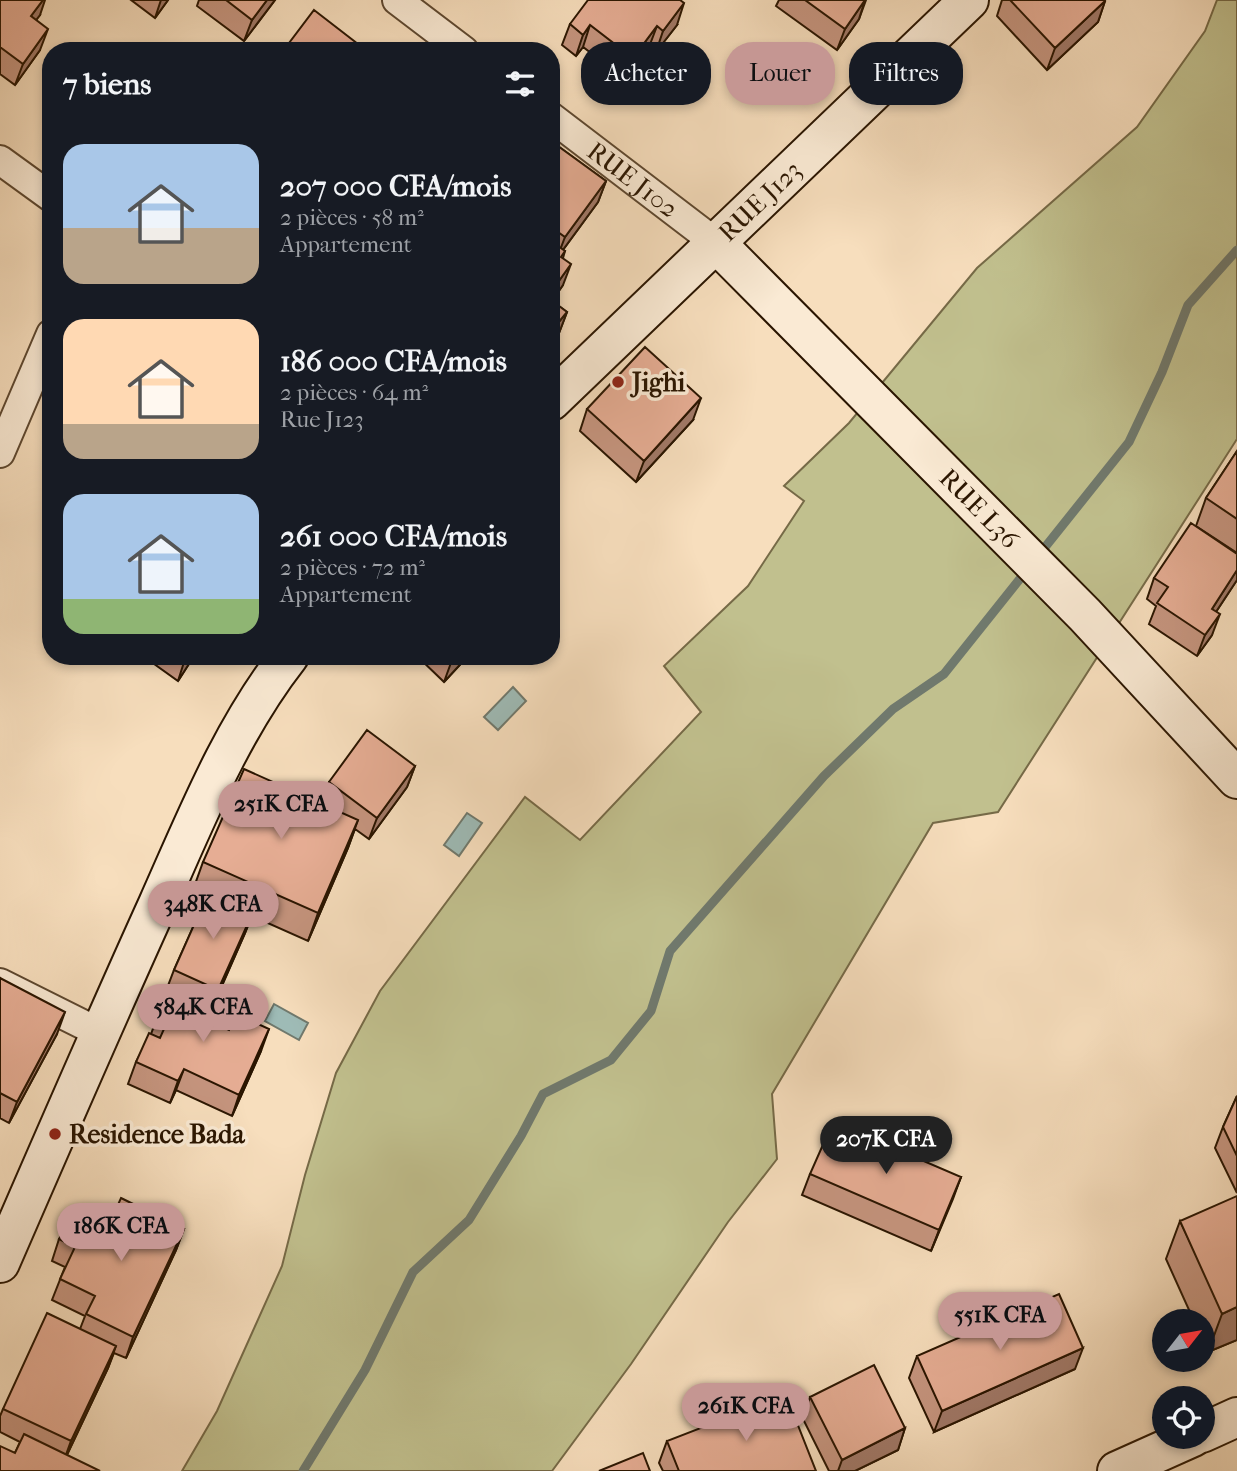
<!DOCTYPE html>
<html lang="fr">
<head>
<meta charset="utf-8">
<style>
  body { margin:0; font-family:"IM FELL French Canon",serif; background:#20242c; color:#f1f3f6; height:100vh; display:flex; flex-direction:column; font-size:26px; white-space:nowrap }
  * { box-sizing:border-box; margin:0 }
  p { font-size:23px; color:#9ea1a6 }
  .icon { flex:none; width:38px; height:38px; fill:none; stroke:currentColor; stroke-width:2; stroke-linecap:round; stroke-linejoin:round }
  .map { position:relative; flex:1; overflow:hidden }
  .details { position:absolute; left:42px; top:42px; width:518px; height:623px; display:flex; flex-direction:column; background:#171b24; border-radius:28px; box-shadow:0 4px 10px #0003 }
  .details>* { flex:none }
  .guide { position:absolute; left:581px; top:42px; width:550px; height:63px; display:flex; gap:14px }
  .needle { width:46px; rotate:59deg }
  .fabs { position:absolute; left:1152px; top:1309px; display:grid; gap:14px }
  .fabs a { display:grid; place-items:center; width:63px; height:63px; border-radius:50%; background:#171b24; box-shadow:0 4px 10px #0003; font-size:35px }
  .price { position:absolute; translate:-50% -60px; padding:0 16px; border-radius:24px; background:#c59692; color:#111; font-size:23px; line-height:46px; filter:drop-shadow(0 2px 4px #0008) }
  .price::after { content:''; position:absolute; left:50%; top:42px; width:21px; height:16px; margin-left:-10px; background:inherit; clip-path:polygon(0 0,100% 0,50% 100%) }
  .price.active { background:#222; color:#fff }
  ul { padding:0; list-style:none }
  li { display:flex; align-items:center; gap:21px; height:175px; padding:0 21px }
  li span { display:grid; place-items:center; flex:none; width:196px; height:140px; border-radius:21px; color:#555 }
  li>.icon { margin-inline-start:auto }
  span .icon { width:84px; height:84px; fill:#fffc; stroke-width:1 }
  li b { font-size:30px }
  h2 { display:flex; justify-content:space-between; align-items:center; height:84px; padding:0 21px; font-size:30px }
  .pill { padding:0 24px; border-radius:28px; background:#171b24; box-shadow:0 4px 10px #0003; font-size:24px; line-height:63px }
  .pill.active { background:#c59692; color:#111 }
  .map>svg:first-child { display:block }
  .green { fill:#c1c08e; stroke:#766a47; stroke-width:2 }
  .water { fill:#9ebbb6; stroke:#70796d; stroke-width:2 }
  .lines { fill:none; stroke-linecap:round; stroke-linejoin:round }
  .stream { stroke:#70796d; stroke-width:9 }
  .street-casing { stroke:#5d472f; stroke-width:32 }
  .secondary-casing { stroke:#2a1500; stroke-width:42 }
  .street { stroke:#faead4; stroke-width:28 }
  .secondary { stroke:#faead4; stroke-width:38 }
  .wall { fill:#c6957f; stroke:#2a1500; stroke-width:2 }
  .shaded-wall { fill:#a17968; stroke:#2a1500; stroke-width:2 }
  .building { fill:#e6ad94; stroke:#2a1500; stroke-width:2 }
  .poi-dot { fill:#8f2418; stroke:#faead4; stroke-width:2.5 }
  .labels { text-anchor:middle; dominant-baseline:central; stroke-width:7; stroke-linejoin:round; paint-order:stroke }
  .street-label { font-size:26px; fill:#2a1500; stroke:#faead4 }
  .poi-label { font-size:26px; font-weight:bold; fill:#2a1500; stroke:#faead4; text-anchor:start }
</style>
</head>
<body>
<div class="map">
<svg width="1237" height="1471" viewBox="0 0 1237 1471">
  <rect width="100%" height="100%" fill="#f7debd"/>
  <filter id="stains"><feTurbulence type="fractalNoise" baseFrequency=".00286" numOctaves="4"/><feColorMatrix values="0 0 0 0 .2 0 0 0 0 .09 0 0 0 0 .02 0 0 0 .5 -.17"/></filter>
  <radialGradient id="worn" r=".72"><stop offset=".6" stop-color="#630" stop-opacity="0"/><stop offset="1" stop-color="#630" stop-opacity=".3"/></radialGradient>
  <path class="green" d="M1217,0h20v439l-239,373 -65,11 -161,271 5,65 -49,63 -97,142 -79,107h-370l35,-60 65,-145 23,-91 31,-102 44,-82 145,-194 55,43 121,-128 -37,-46 84,-80 56,-85 -20,-15 65,-63 128,-155 160,-141 68,-96z"/>
  <path class="water" d="M513,687l13,14 -28,29 -14,-13z
    M467,813l15,10 -23,33 -15,-11z
    M274,1004l34,19 -9,17 -34,-19z"/>
  <g class="lines">
    <path class="stream" d="M1038,556l91,-114 33,-70 26,-67 49,-55
      M303,1471l62,-101 48,-98 56,-52 52,-84 22,-42 68,-34 40,-49 19,-60 154,-175 69,-67 51,-35 83,-104"/>
    <defs>
      <g id="street">
        <path d="M397,0l67,51"/>
        <path id="s1" d="M551,117l165,126"/>
        <path d="M0,160l51,37"/>
        <path d="M0,453l51,-119"/>
        <path d="M0,983l100,50"/>
      </g>
      <g id="secondary">
        <path id="s2" d="M716,243l369,372 152,164"/>
        <path id="s3" d="M551,401l418,-401"/>
        <path d="M0,1263c52,-120 104,-240 158,-359 38,-85 73,-174 131,-248"/>
        <path d="M1202,1433l35,-16"/>
        <path d="M1117,1471l76,-34"/>
      </g>
    </defs>
    <use href="#street" class="street-casing"/>
    <use href="#secondary" class="secondary-casing"/>
    <use href="#street" class="street"/>
    <use href="#secondary" class="secondary"/>
  </g>
  <path class="wall" d="M0,0l40,15 -4,5 4,30 -25,35 -15,-11z
    M131,0h37l-13,18z
    M199,0h76l-31,41 -47,-35z
    M779,0h87l-7,19 -22,31 -61,-44z
    M1002,0h102l1,1 -7,21 -51,48 -50,-54z
    M570,24l107,1 -21,27 -7,-5 -24,32 -42,-32 -7,9 -14,-11z
    M551,141l55,40 -8,21 -35,48 2,1 -2,7v27l-11,16 15,11 -8,21 -8,11z
    M587,409l106,11 -57,62 -56,-51z
    M1237,451v102l-41,-27 10,-28z
    M1154,578l83,2 -21,32 -4,23 -15,21 -48,-32 7,-18 -9,-7z
    M143,656h51l-16,25z
    M417,656h51l-24,26z
    M415,766l-8,21 -38,52 -14,-10 -7,19 -40,93 -56,-25 -7,17 -31,71 -6,17 53,30 -29,65 -56,-26 -6,13 -42,-19 8,-22 15,-28 7,-19 14,-10 4,-9 -10,-5 8,-21 33,-74 -14,-6 10,-28 118,-59 8,-21z
    M0,978l57,56 -48,89 -9,-5z
    M1237,1096v97l-22,-45 8,-21z
    M810,1174l151,3 -30,74 -129,-56z
    M1180,1221l57,119 -29,12 -6,-13v-18h-8l-28,-62z
    M108,1227l76,2 -8,21 -50,108 -12,-5 -6,15 -41,87 -52,-2 5,-11 -20,-10v-16l3,-7 77,-80 5,-13 -33,-16 13,-33 -13,-6 7,-22 20,-6z
    M917,1356l158,13 -141,63 -25,-54z
    M810,1397l95,31 -7,22 -43,21h-26l-26,-52z
    M667,1441l149,30h-153l-4,-8z"/>
  <path class="shaded-wall" d="M43,0h2l-5,15 -17,22 8,-21z
    M161,0h7l-13,18z
    M267,0h8l-31,41 8,-21z
    M865,0l-6,19 -22,31 8,-21z
    M1105,1l-7,21 -51,48 8,-22z
    M684,3l-7,22 -21,27 7,-21z
    M590,25l-7,22 -7,9 7,-21z
    M657,26l-8,21 -24,32 8,-21z
    M48,29l-8,21 -25,35 8,-21z
    M606,181l-8,21 -41,56 8,-21z
    M571,264l-8,21 -12,17v-10z
    M567,312l-8,21 -8,11 7,-21z
    M701,398l-8,22 -57,62 8,-21z
    M1237,570v10l-33,50 8,-21z
    M1220,614l-8,21 -15,21 8,-21z
    M188,656h6l-16,25 7,-22z
    M456,656h12l-24,26 8,-22z
    M415,766l-8,21 -38,52 8,-21z
    M358,820l-10,28 -40,93 10,-28z
    M253,912l-8,21 -35,79 8,-22z
    M65,1012l-8,22 -48,89 8,-21z
    M269,1029l-8,22 -29,65 7,-21z
    M184,1069l-8,21 -6,13 8,-22z
    M961,1177l-8,22 -22,52 8,-21z
    M184,1229l-8,21 -50,108 7,-21z
    M1237,1307v33l-29,12 14,-38z
    M116,1346l-8,22 -45,95 8,-22z
    M1083,1348l-8,21 -141,63 8,-21z
    M905,1428l-7,22 -43,21h-17l4,-11z"/>
  <path class="building" d="M0,0h43l-12,16 17,13 -25,35 -23,-17z
    M226,0h41l-15,20z
    M588,0h92l4,3 -21,28 -6,-5 -24,32 -43,-33 -7,10 -13,-11z
    M805,0h60l-20,29z
    M1010,0h94l1,1 -50,47z
    M314,10l53,41h-84z
    M551,141l55,40 -41,56 -14,-10z
    M551,241l14,10 -4,6 10,7 -20,28z
    M551,300l16,12 -9,11 -7,-5z
    M645,347l56,51 -57,63 -57,-52z
    M1237,451v68l-31,-21z
    M1191,523l46,31v16l-25,39 8,5 -15,21 -48,-32 11,-16 -14,-9z
    M448,656h8l-4,4z
    M367,730l48,36 -38,52 -48,-36z
    M244,769l114,51 -40,93 -115,-51z
    M209,891l44,21 -35,78 -44,-20z
    M0,978l65,34 -48,90 -17,-9z
    M180,988l34,16 -7,16 22,10 7,-16 33,15 -30,66 -55,-26 -6,12 -42,-19 13,-29 11,5 8,-18 -10,-5 6,-14 8,4z
    M1237,1096v60l-14,-29z
    M833,1122l128,55 -22,53 -129,-56z
    M1237,1196v111l-15,7 -42,-93z
    M121,1198l63,31 -51,108 -47,-23 9,-18 -35,-17 15,-32 -16,-8 7,-13 13,7 8,-16 21,10z
    M1059,1294l24,54 -141,63 -25,-55z
    M47,1313l69,33 -45,95 -68,-32z
    M874,1365l31,63 -63,32 -32,-63z
    M786,1395l30,76h-137l-12,-30z
    M24,1434l76,37h-100v-25l15,7z
    M643,1453l7,18h-51z"/>
  <g class="poi-dot">
    <circle cx="618" cy="382" r="7"/>
    <circle cx="55" cy="1134" r="7"/>
  </g>
  <g class="labels">
    <g class="street-label">
      <text stroke="none"><textPath href="#s1" startOffset="103">RUE J102</textPath></text>
      <text stroke="none"><textPath href="#s3" startOffset="289">RUE J123</textPath></text>
      <text stroke="none"><textPath href="#s2" startOffset="374">RUE L36</textPath></text>
    </g>
    <g class="poi-label">
      <text x="632" y="382">Jighi</text>
      <text x="69" y="1134">Residence Bada</text>
    </g>
  </g>
  <rect width="100%" height="100%" filter="url(#stains)"/>
  <rect width="100%" height="100%" fill="url(#worn)"/>
</svg>
<div class="fabs">
<a><svg class="needle" viewBox="-14 -14 28 28"><path d="M0-13l5 13h-10z" fill="#e53935"/><path d="M0 13l5-13h-10z" fill="#9ea1a6"/></svg></a>
<a><svg class="icon" aria-label="locate" viewBox="0 0 24 24"><circle cx="12" cy="12" r="6"/><path d="M12 2v4M12 18v4M2 12h4M18 12h4"/></svg></a>
</div>
<b class="price" style="left:281px;top:841px">251K CFA</b>
<b class="price" style="left:213px;top:941px">348K CFA</b>
<b class="price" style="left:203px;top:1044px">584K CFA</b>
<b class="price active" style="left:886px;top:1176px">207K CFA</b>
<b class="price" style="left:121px;top:1263px">186K CFA</b>
<b class="price" style="left:1000px;top:1352px">551K CFA</b>
<b class="price" style="left:746px;top:1443px">261K CFA</b>
<div class="guide">
<a class="pill">Acheter</a>
<a class="pill active">Louer</a>
<a class="pill">Filtres</a>
</div>
<section class="details">
<h2>7 biens<svg class="icon" aria-label="filters" viewBox="0 0 24 24"><path d="M4 7h16M4 17h16"/><circle cx="9" cy="7" r="2"/><circle cx="15" cy="17" r="2"/></svg></h2>
<ul>
<li><span style="background:linear-gradient(#a9c7e8 60%,#b9a48a 0)"><svg class="icon" aria-label="home" viewBox="0 0 24 24"><path d="M3 11l9-7 9 7M6 9v11h12V9"/></svg></span><div><b>207 000 CFA/mois</b><p>2 pièces · 58 m²</p><p>Appartement</p></div></li>
<li><span style="background:linear-gradient(#ffd9b3 75%,#b9a48a 0)"><svg class="icon" aria-label="home" viewBox="0 0 24 24"><path d="M3 11l9-7 9 7M6 9v11h12V9"/></svg></span><div><b>186 000 CFA/mois</b><p>2 pièces · 64 m²</p><p>Rue J123</p></div></li>
<li><span style="background:linear-gradient(#a9c7e8 75%,#8fb573 0)"><svg class="icon" aria-label="home" viewBox="0 0 24 24"><path d="M3 11l9-7 9 7M6 9v11h12V9"/></svg></span><div><b>261 000 CFA/mois</b><p>2 pièces · 72 m²</p><p>Appartement</p></div></li>
</ul>
</section>
</div>
</body>
</html>
